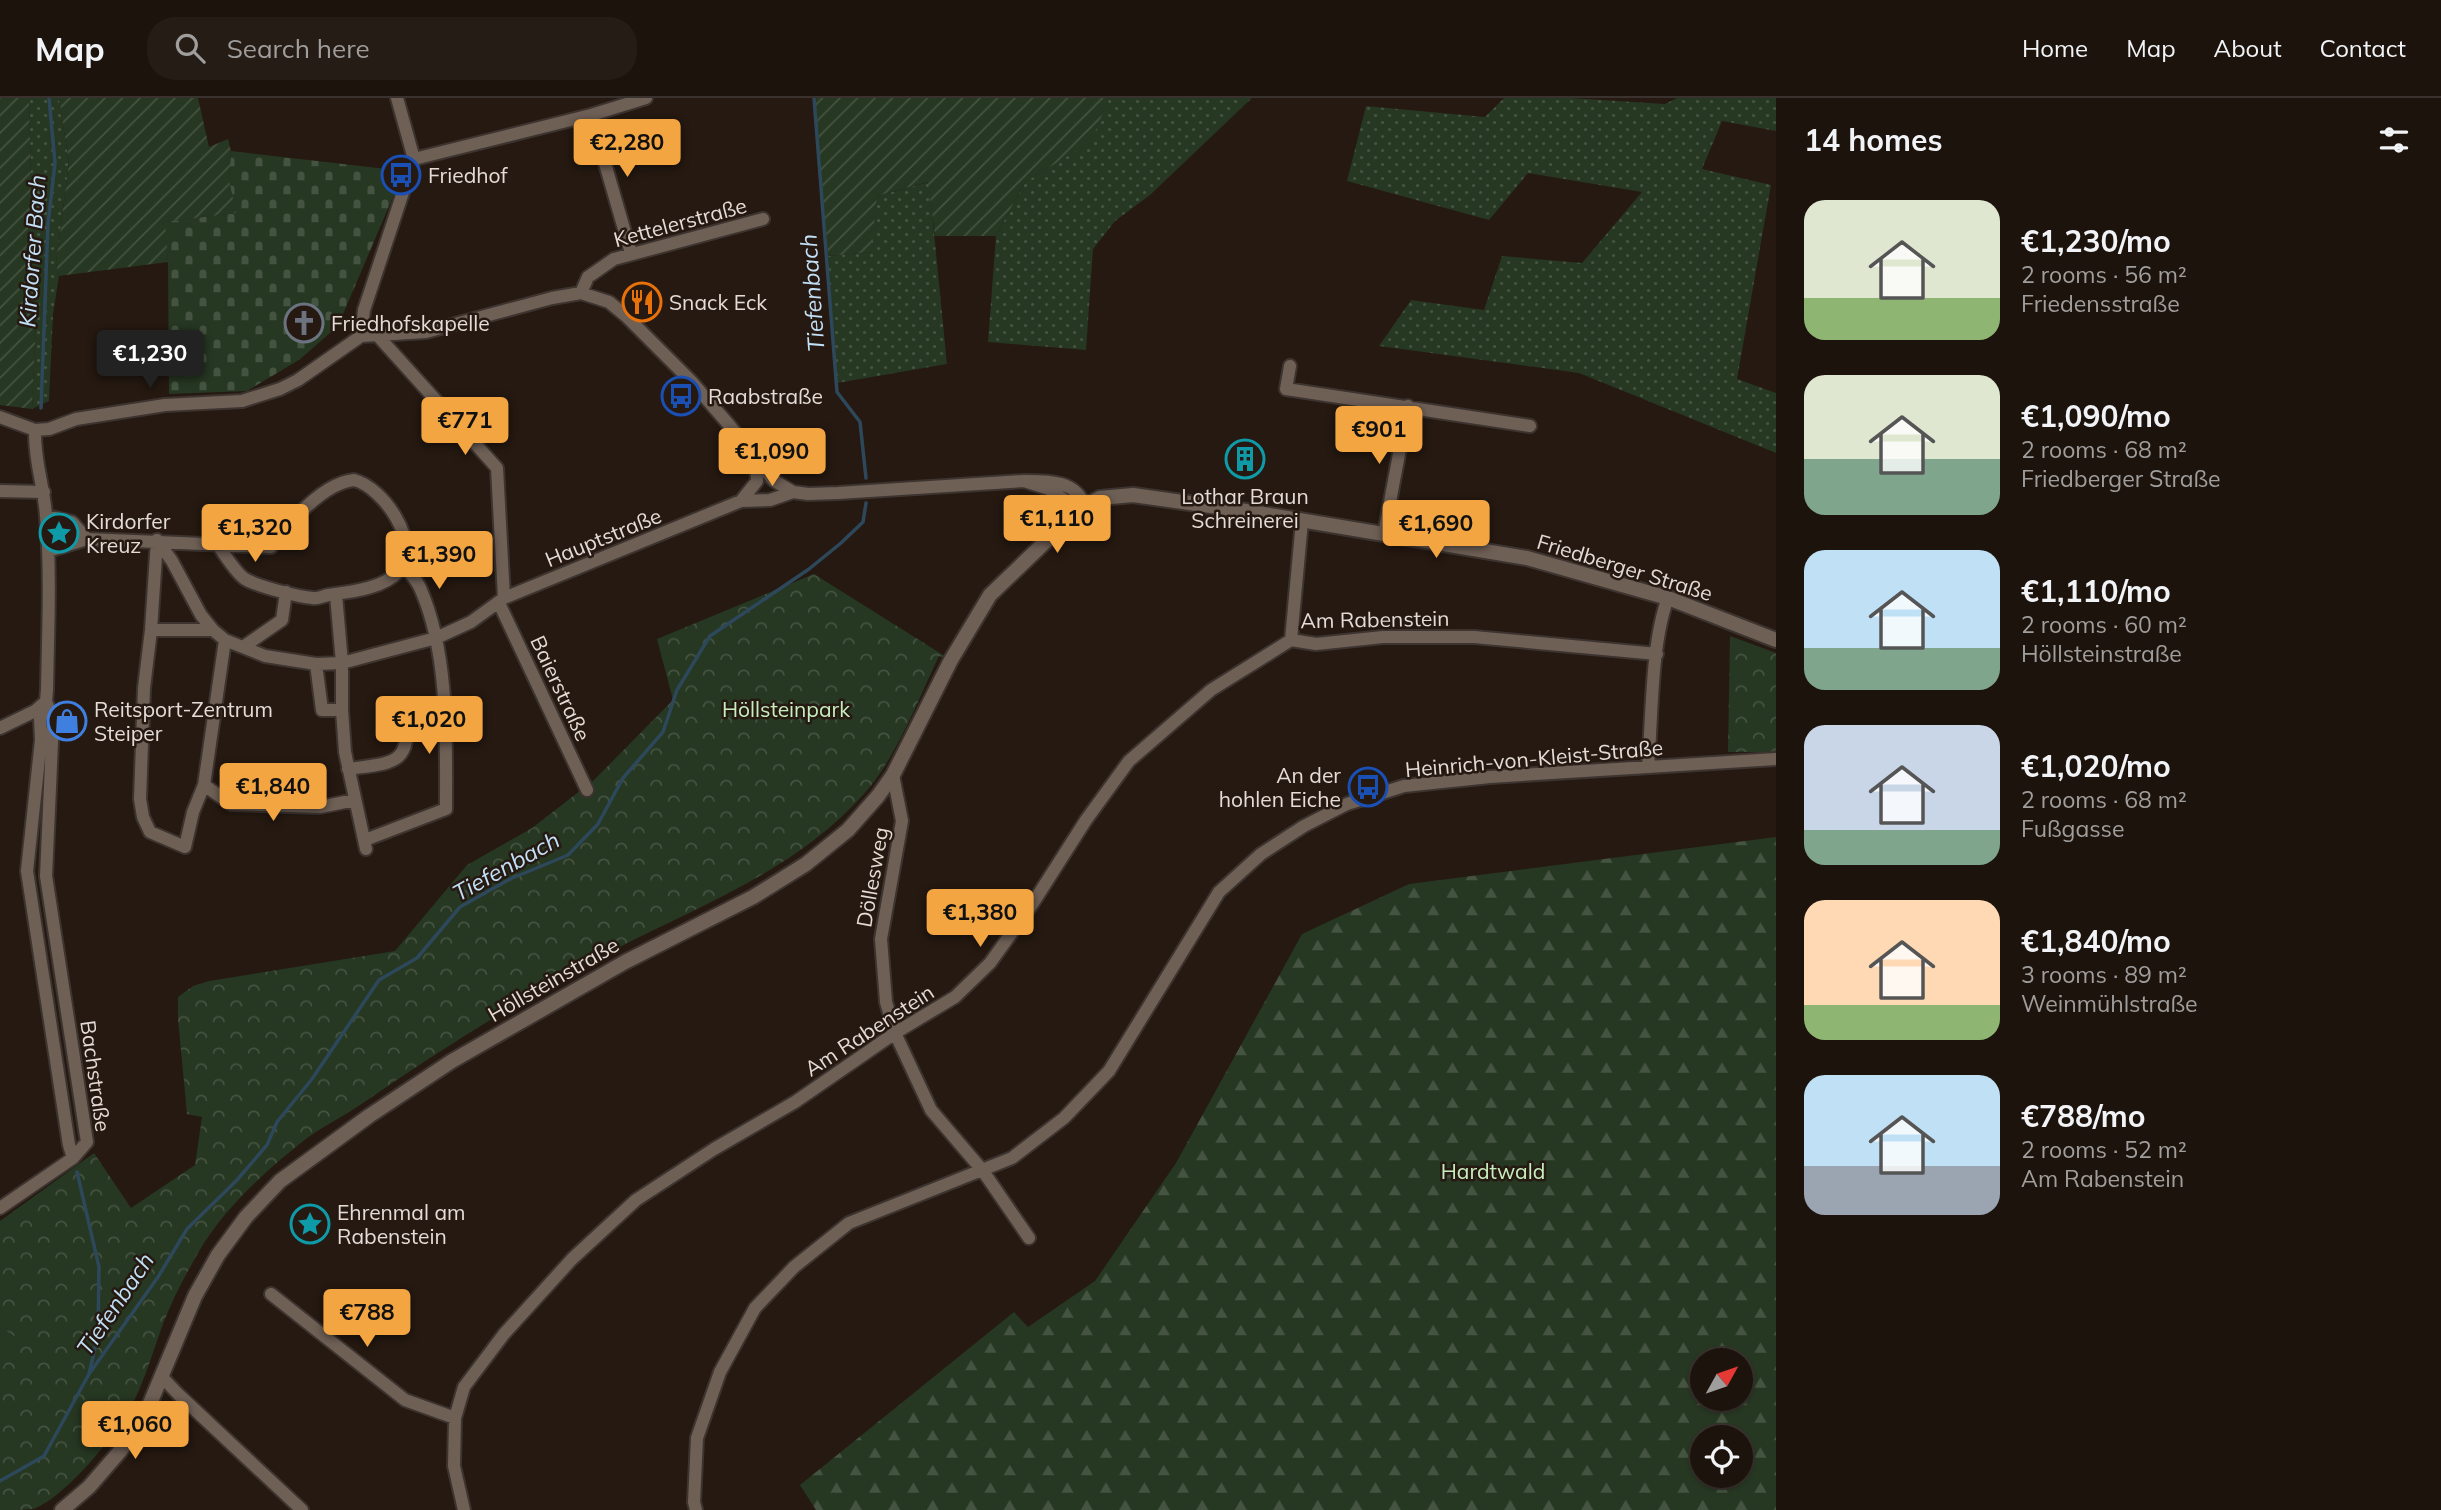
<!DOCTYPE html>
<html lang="en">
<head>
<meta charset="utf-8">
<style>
  body { margin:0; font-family:Mulish,sans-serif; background:#251c16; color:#f1f3f6; height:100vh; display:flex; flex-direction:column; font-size:26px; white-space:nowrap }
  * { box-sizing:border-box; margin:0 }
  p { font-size:23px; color:#a09e9d }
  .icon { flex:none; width:38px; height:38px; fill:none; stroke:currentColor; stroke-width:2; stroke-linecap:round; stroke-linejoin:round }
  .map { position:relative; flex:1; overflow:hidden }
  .sheet { display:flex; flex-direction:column; background:#1c130d; width:665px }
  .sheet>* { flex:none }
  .needle { width:46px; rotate:50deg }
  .controls { position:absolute; left:1690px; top:1250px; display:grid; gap:14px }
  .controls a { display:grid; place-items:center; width:63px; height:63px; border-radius:50%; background:#1c130d; box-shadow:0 2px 5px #0004,0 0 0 2px #3a322e; font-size:35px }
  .price { position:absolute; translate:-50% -60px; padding:0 16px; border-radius:7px; background:#f2a541; color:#111; font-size:23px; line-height:46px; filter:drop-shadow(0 2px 4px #0008) }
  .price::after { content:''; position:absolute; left:50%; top:42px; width:21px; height:16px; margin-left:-10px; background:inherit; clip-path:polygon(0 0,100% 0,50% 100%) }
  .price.active { background:#222; color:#fff }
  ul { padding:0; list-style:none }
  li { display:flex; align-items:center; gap:21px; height:175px; padding:0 28px }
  li span { display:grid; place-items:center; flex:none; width:196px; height:140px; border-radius:21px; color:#555 }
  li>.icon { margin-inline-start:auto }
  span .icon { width:84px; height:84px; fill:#fffc; stroke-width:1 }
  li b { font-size:30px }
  h2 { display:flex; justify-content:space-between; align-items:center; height:84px; padding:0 28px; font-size:30px }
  header { display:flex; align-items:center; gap:42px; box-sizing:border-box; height:98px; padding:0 35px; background:#1c130d; border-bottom:2px solid #3a322e }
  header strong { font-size:33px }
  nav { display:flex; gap:38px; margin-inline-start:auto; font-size:24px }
  .search { width:490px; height:63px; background:#251c16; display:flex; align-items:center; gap:18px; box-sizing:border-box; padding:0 24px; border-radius:28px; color:#a09e9d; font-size:26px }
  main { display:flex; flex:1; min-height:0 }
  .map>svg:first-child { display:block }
  .grass { fill:url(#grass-dots) }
  .forest { fill:url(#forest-firs); fill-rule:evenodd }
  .cemetery { fill:url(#cemetery-stones) }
  .park { fill:url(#park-crowns) }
  .garden { fill:url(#garden-furrows) }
  .pitch { fill:#263722 }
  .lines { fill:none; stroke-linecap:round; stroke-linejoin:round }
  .stream { stroke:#2e485b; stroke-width:3.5 }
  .minor-casing { stroke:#3d3430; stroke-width:16 }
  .tertiary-casing { stroke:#3d3430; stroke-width:18 }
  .minor { stroke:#6f6056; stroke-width:12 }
  .tertiary { stroke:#6f6056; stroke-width:14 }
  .labels { text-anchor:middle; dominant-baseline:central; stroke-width:5; stroke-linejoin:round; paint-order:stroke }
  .poi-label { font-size:21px; fill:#e5dcd7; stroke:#251911; text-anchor:start }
  .street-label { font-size:21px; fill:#e5dcd7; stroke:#251911 }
  .park-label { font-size:21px; fill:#c7eebf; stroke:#251911 }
  .water-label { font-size:23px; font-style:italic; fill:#c2e0f7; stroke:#251911 }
</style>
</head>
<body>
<header>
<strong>Map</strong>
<div class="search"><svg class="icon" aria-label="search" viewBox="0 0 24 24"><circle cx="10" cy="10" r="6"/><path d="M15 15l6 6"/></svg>Search here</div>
<nav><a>Home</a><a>Map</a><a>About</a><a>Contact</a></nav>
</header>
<main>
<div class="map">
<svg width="1776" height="1412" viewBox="0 0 1776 1412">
  <defs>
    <pattern id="grass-dots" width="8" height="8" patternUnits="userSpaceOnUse" patternTransform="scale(1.75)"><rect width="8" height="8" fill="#263722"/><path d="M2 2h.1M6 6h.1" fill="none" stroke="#455341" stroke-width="1.8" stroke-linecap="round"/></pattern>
    <pattern id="forest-firs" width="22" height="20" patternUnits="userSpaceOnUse" patternTransform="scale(1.75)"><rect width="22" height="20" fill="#263722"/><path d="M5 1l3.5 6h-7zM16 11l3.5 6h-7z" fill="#455341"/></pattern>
    <pattern id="cemetery-stones" width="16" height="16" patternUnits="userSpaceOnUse" patternTransform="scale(1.75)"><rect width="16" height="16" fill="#263722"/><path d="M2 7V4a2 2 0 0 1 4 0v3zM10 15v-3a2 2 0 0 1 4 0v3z" fill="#455341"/></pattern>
    <pattern id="park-crowns" width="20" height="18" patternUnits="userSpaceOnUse" patternTransform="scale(1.75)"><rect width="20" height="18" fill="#263722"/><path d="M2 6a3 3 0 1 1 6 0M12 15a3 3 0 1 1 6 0" fill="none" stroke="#455341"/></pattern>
    <pattern id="garden-furrows" width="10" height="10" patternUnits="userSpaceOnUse" patternTransform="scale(1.75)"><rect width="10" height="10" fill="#263722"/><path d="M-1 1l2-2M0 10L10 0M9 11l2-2" fill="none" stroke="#455341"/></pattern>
  </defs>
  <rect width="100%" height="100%" fill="#251911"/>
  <path class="grass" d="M29,0h30l10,65 -13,100 3,13 -6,38 -4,87 -17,8 3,-66z
    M1109,0h143l-102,97 -35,26 -22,28 -7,101 -98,-8 8,-106 29,-54 65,-40z
    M1504,0h67l94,6 12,-6h99v33l-54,-10 -20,48 69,16 -34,194 39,14v60l-197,-80 -200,-27 32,-46 73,10 18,-54 80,7 60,-71 -114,-19 -39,47 -142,-39 19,-75 119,11z
    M929,84l18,182 -110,19 -9,-127 42,-4 7,-56z"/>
  <path class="forest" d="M1776,739v673h-960l-16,-25 214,-173 14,15 67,-46 81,-118 126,-229 107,-50zM1703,1262h38v38h-38zM1703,1339h38v38h-38z"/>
  <path class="cemetery" d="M231,53l173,20 -66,155 -39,34 -52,31 -78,3 -1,-132 -4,-40 71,-9 -6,-33z"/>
  <path class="park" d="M814,476l137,86 -12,-4c-21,44 -43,103 -76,139 -68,76 -163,110 -251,156 -87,45 -169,97 -249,152 -20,14 -42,24 -61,39 -38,30 -80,69 -104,111 -13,23 -26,47 -35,71 -10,27 -18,56 -31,81 -15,29 -68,94 -99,104 -9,1 -23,1 -33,1v-289l94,-68 37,55 64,-43 7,-48 -15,-3 -9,-95v-22l15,-11 16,-5 186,-30 72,-86 65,-37 62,-48 79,-80 -16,-61z
    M1730,538l46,17v99h-48z"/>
  <path class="garden" d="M0,0h29l6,245 -3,66 -32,-4z
    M59,0h139l11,49 19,-8 3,12 -2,29 7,33 -71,9 3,40 -109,14 -3,-13 13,-100z
    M815,0h294l-18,44 -66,40 -29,54h-61l-7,-54 -51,14 -6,56 -43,4z"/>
  <path class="pitch" d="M0,1229l20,13 -20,32z"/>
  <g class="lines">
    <path class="stream" d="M814,0l23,294 23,30 6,56
      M41,310l7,-184 7,-61 -6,-65
      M89,1276l69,-97 29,-48 50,-49 30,-35 10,-23 35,-43 67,-99 38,-22 43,-51 50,-28 58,-24 30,-31 25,-46 40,-46 14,-42 33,-54 99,-67 32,-26 22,-21 3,-19
      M0,1383l44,-25 45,-82 9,-39 1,-68 -22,-95"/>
    <defs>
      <path id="minor" d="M591,17l40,138
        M414,61l177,-44 55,-17
        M581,195l7,-16 26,-18 149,-40
        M361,238l65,-4 126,-34 29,-5 28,9 17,14 65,65 39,45 43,54 20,12 15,2 30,-1 186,-12c25,0 51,-1 61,25l-15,-2 -21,-15 -25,-8
        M361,238l3,-26 50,-151 -17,-61
        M378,238l119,132 7,130
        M1290,268l-4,23 244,37
        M0,319l35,13 14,-1 27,-10 89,-14 77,-4 38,-12 18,-9 63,-44
        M35,332c-1,32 9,55 11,86 5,57 2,116 1,174l-1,11 -6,18 1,21 -14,131 42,274 4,13
        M0,393l44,1
        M741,403l16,-20 -1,-21
        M47,418l25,6 15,17
        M1384,436l24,-128
        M157,442l15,21 29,54 12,15 12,10 40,16 51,8 26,-1 94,-25 35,-16 33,-24 237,-97 29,-1 23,-8
        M157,442l-6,90 -7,58 -4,111 3,18 7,15 35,15 8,-35 11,-27 21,-145
        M48,453l39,-12 184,8c18,-24 52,-64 83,-67 29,7 68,63 45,91 -16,18 -49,21 -71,24 -5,1 -10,4 -15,3 -15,-1 -56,-12 -68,-19 -10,-7 -20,-24 -27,-34
        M336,497l6,68v47l3,42 21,97
        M499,505l88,187
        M151,532h62
        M1291,542l11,-119
        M243,549l39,-27 4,-28
        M316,566l6,46h20
        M0,630l35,-17 8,-7
        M1648,669c4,-48 3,-125 20,-169
        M348,671c42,-6 65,-3 57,-54
        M893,677l9,46 -21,118 5,63 9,31 36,77 52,61 46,67
        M204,687l27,19 89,3 35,-7
        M365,742l81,-31c0,-70 3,-154 -25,-219 -3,-9 -12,-18 -18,-26
        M0,1110l73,-50 14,-16 -41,-266 7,-156 -7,-19
        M271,1196l134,106 50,18
        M162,1279l16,17 124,116
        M464,1412l-10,-44 1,-48 9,-31 40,-53 68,-75 64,-59 78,-51 81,-47 100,-69 60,-36 35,-34 43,-60 53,-83 43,-59 82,-71 80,-50 25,4 67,-7h91l183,17
        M696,1412l-2,-8 3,-64 23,-66 35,-64 39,-41 55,-44 163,-65 52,-40 45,-47 110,-179 42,-38 43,-28 43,-22 57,-18 86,-9 286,-18"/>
      <path id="tertiary" d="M62,1412l27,-23 32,-37 23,-32 51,-122 23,-41 28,-38 34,-36 89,-65 83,-55 173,-99 128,-65 53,-33 42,-34 30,-34 15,-21 58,-115 39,-65 75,-72 20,-17 15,-8 33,-3 113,16 281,47 141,40 108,42"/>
    </defs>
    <use href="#minor" class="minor-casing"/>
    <use href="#tertiary" class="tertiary-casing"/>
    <use href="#minor" class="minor"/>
    <use href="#tertiary" class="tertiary"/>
  </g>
  <defs>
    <symbol id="bus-ring" viewBox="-11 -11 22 22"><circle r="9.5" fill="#251911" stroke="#1a4fb4" stroke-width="1.5"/><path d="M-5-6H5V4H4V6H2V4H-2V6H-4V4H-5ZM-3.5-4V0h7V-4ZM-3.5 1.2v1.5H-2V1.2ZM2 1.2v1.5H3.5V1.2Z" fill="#1a4fb4"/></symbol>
    <symbol id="restaurant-ring" viewBox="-11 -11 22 22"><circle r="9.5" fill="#251911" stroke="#e8710a" stroke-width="1.5"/><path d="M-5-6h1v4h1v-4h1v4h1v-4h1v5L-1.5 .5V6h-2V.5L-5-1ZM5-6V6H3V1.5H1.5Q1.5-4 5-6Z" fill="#e8710a"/></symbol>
    <symbol id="church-ring" viewBox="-11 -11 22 22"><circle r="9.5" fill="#251911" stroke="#6b7280" stroke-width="1.5"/><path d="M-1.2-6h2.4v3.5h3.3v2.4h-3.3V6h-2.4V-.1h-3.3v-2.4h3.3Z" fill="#6b7280"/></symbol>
    <symbol id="building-ring" viewBox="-11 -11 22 22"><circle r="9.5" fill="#251911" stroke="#0f9aa8" stroke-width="1.5"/><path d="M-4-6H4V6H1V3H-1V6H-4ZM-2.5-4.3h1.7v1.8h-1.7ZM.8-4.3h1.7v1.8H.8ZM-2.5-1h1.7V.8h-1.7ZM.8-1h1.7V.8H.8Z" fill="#0f9aa8"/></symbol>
    <symbol id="sight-ring" viewBox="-11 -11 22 22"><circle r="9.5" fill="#251911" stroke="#0f9aa8" stroke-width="1.5"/><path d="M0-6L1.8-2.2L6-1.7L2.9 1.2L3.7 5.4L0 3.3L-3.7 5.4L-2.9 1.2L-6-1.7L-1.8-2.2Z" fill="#0f9aa8"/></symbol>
    <symbol id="shop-ring" viewBox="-11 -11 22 22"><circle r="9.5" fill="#251911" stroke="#3f7fe0" stroke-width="1.5"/><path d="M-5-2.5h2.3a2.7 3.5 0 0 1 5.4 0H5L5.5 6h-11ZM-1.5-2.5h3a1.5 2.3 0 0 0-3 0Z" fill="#3f7fe0"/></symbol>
  </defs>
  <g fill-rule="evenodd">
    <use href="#bus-ring" x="379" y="55" width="44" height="44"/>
    <use href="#restaurant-ring" x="620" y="182" width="44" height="44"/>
    <use href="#church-ring" x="282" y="203" width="44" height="44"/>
    <use href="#bus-ring" x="659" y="276" width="44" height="44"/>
    <use href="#building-ring" x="1223" y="339" width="44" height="44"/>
    <use href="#sight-ring" x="37" y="413" width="44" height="44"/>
    <use href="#shop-ring" x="45" y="601" width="44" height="44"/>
    <use href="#bus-ring" x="1346" y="667" width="44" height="44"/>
    <use href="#sight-ring" x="288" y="1104" width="44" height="44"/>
  </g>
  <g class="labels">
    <g class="poi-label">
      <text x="428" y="77">Friedhof</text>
      <text x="669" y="204">Snack Eck</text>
      <text x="331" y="225">Friedhofskapelle</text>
      <text x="708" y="298">Raabstraße</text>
      <text x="1245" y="398" text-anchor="middle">Lothar Braun<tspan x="1245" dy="24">Schreinerei</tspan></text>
      <text x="86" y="423">Kirdorfer<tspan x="86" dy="24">Kreuz</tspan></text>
      <text x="94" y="611">Reitsport-Zentrum<tspan x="94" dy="24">Steiper</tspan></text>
      <text x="1341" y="677" text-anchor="end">An der<tspan x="1341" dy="24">hohlen Eiche</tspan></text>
      <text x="337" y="1114">Ehrenmal am<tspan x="337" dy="24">Rabenstein</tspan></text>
    </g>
    <g class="street-label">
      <text transform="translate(680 124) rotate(-15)">Kettelerstraße</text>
      <text transform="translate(603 439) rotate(-22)">Hauptstraße</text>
      <text transform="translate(1625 469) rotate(17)">Friedberger Straße</text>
      <text transform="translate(1375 521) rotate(-1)">Am Rabenstein</text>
      <text transform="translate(561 590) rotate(65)">Baierstraße</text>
      <text transform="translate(1534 660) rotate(-5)">Heinrich-von-Kleist-Straße</text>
      <text transform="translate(872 779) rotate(-80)">Döllesweg</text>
      <text transform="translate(553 881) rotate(-30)">Höllsteinstraße</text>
      <text transform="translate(869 932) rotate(-33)">Am Rabenstein</text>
      <text transform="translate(96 978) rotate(82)">Bachstraße</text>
    </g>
    <g class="park-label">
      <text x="786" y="611">Höllsteinpark</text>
      <text x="1493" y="1073">Hardtwald</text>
    </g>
    <g class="water-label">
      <text transform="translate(32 153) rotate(-86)">Kirdorfer Bach</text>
      <text transform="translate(812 195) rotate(-94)">Tiefenbach</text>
      <text transform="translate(506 768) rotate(-29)">Tiefenbach</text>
      <text transform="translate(115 1206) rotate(-56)">Tiefenbach</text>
    </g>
  </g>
</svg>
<div class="controls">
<a><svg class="needle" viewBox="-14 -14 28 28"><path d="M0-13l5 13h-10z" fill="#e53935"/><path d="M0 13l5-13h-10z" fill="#a09e9d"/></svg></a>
<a><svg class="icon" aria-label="locate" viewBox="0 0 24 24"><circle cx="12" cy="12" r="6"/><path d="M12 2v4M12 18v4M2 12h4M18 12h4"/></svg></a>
</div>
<b class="price" style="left:627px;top:81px">€2,280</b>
<b class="price active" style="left:150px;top:292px">€1,230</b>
<b class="price" style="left:465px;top:359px">€771</b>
<b class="price" style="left:1379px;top:368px">€901</b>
<b class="price" style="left:772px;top:390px">€1,090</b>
<b class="price" style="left:1057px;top:457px">€1,110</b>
<b class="price" style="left:1436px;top:462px">€1,690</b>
<b class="price" style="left:255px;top:466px">€1,320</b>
<b class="price" style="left:439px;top:493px">€1,390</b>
<b class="price" style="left:429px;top:658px">€1,020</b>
<b class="price" style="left:273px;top:725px">€1,840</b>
<b class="price" style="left:980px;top:851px">€1,380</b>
<b class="price" style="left:367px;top:1251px">€788</b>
<b class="price" style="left:135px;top:1363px">€1,060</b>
</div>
<section class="sheet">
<h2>14 homes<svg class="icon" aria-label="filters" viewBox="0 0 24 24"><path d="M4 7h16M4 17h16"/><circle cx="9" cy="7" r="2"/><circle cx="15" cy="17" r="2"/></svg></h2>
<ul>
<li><span style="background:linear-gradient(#dfe7d0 70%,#8fb573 0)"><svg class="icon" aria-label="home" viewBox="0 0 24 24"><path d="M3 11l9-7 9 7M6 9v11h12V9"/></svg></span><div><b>€1,230/mo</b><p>2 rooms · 56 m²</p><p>Friedensstraße</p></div></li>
<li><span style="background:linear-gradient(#dfe7d0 60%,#7fa58c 0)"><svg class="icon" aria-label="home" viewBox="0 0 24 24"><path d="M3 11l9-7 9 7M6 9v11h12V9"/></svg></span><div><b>€1,090/mo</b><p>2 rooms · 68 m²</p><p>Friedberger Straße</p></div></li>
<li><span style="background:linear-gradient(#bfe0f5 70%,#7fa58c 0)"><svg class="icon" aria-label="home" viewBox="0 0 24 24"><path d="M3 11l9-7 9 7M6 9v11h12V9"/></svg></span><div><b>€1,110/mo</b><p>2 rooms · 60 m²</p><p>Höllsteinstraße</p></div></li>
<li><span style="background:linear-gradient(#c9d6e8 75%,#7fa58c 0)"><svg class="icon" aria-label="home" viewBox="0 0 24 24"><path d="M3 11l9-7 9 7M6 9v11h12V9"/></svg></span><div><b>€1,020/mo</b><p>2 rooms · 68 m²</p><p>Fußgasse</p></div></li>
<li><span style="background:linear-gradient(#ffd9b3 75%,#8fb573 0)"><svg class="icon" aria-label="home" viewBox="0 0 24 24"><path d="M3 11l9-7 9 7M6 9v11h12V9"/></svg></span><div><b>€1,840/mo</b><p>3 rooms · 89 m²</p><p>Weinmühlstraße</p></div></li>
<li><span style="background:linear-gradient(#bfe0f5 65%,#9aa5b1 0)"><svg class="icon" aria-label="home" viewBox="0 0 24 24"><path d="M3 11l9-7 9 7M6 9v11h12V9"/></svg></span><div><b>€788/mo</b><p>2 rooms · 52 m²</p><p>Am Rabenstein</p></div></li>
</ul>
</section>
</main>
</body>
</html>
